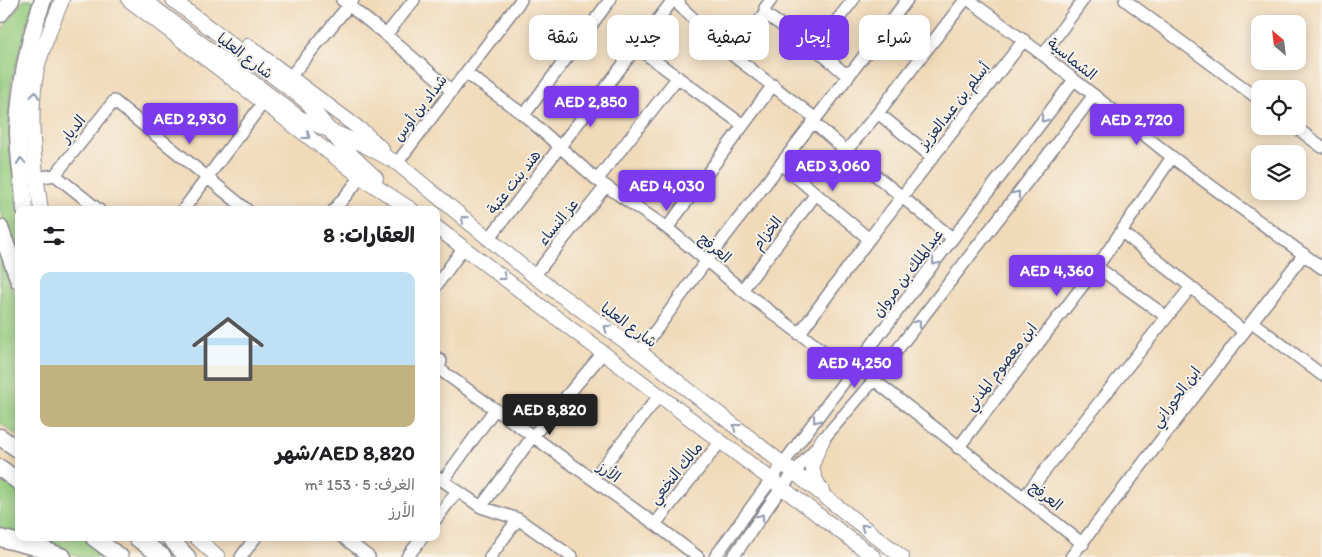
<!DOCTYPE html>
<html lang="ar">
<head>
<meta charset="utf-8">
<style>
  body { margin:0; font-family:Itim,"Playpen Sans Arabic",sans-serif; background:#f2f2f2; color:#202124; direction:rtl; height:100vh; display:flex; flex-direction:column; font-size:19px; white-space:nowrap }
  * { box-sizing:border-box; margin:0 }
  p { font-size:16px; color:#757577 }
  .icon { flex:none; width:28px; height:28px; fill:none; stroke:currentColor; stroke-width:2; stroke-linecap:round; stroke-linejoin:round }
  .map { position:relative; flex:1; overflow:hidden; direction:ltr }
  .drawer { position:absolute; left:15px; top:206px; width:425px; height:335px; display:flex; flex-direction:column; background:#fff; border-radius:10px; box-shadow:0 2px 12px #0003; direction:rtl }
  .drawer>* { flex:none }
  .guide { position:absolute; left:455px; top:15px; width:475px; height:45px; direction:rtl; display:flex; gap:10px }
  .needle { width:32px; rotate:332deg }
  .tools { position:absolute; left:1251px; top:15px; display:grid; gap:10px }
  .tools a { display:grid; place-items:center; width:55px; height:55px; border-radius:10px; background:#fff; box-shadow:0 2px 12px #0003; font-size:25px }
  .price { position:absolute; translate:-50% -42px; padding:0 11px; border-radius:5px; background:#7c3aed; color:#fff; font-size:16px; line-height:32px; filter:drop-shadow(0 1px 2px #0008) }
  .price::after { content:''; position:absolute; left:50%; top:30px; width:15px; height:11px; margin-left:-8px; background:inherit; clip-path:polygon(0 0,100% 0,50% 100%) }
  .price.on { background:#222; color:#fff }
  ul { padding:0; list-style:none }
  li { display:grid; align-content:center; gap:10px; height:265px; padding:0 25px }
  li+li { border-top:1px solid #e0e0e0 }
  li span { display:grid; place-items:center; height:155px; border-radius:10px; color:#555 }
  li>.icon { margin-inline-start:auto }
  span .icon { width:90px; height:90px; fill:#fffc; stroke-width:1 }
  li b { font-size:21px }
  h2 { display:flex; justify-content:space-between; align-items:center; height:60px; padding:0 25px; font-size:21px }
  .chip { padding:0 18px; border-radius:10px; background:#fff; box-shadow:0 2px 12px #0003; font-size:18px; line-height:45px }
  .chip.on { background:#7c3aed; color:#fff }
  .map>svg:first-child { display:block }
  .green { fill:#95cc7f; stroke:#587e6e }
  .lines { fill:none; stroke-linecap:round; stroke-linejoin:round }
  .minor-casing { stroke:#86848c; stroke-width:14 }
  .major-casing { stroke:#86848c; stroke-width:16 }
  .highway-casing { stroke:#86848c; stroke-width:19 }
  .minor { stroke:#fff; stroke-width:11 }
  .major { stroke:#fff; stroke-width:14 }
  .highway { stroke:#fff; stroke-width:16 }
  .oneway { stroke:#8d97ae }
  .labels { text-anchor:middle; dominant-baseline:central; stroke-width:4; stroke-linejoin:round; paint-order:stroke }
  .street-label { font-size:15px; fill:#1b2f5e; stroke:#f7f3e8 }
</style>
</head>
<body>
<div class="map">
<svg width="1322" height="557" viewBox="0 0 1322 557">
  <rect width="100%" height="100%" fill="#f7f3e8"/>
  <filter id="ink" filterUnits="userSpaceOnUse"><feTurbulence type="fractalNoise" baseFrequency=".02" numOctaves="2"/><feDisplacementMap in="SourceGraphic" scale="10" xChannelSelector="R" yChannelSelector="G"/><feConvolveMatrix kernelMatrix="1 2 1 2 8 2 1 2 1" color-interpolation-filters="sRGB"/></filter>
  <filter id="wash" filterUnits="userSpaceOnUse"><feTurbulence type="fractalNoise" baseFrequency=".0096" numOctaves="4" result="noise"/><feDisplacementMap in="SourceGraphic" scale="20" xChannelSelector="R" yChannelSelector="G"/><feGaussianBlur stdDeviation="1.12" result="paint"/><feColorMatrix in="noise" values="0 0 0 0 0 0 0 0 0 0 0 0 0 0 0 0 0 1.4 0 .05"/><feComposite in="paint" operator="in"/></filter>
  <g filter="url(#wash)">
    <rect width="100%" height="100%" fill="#f1daba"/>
    <path class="green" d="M23,0h11l-23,82 -2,25 1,47 9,62v45l-19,-51v-177z
      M0,250l19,58v129l-19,-14z
      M0,472l19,14v49l-19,-5z
      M26,538h58l25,19h-30l-31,-13z"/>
  </g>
  <g filter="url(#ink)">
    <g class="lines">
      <defs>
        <path id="minor" d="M342,0l44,35 66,56
          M679,0l1,6 51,48 84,64
          M969,0l74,55 129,102 150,111
          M1125,0l135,100
          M765,14l50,34 29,25 8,-2
          M386,35l28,-35
          M636,47l107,78
          M815,48l38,-48
          M731,54l34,-40v-6l6,-8
          M1043,55l40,-55
          M466,73l58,42 73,65 70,48 75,62 110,83
          M290,77l63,-77
          M878,113l54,44
          M524,115l86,-115
          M814,123l32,28 106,87
          M1294,126l28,21
          M846,151l32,-38 87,-113
          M397,163l124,-163
          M781,164l88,75
          M55,175l59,-74 133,109
          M36,178l19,-3 44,35
          M597,180l81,-103
          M183,210l80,-107
          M334,210l27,-33
          M667,228l106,-143
          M1122,232l69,55 52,44
          M488,240l185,-240
          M534,276l72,-90
          M436,286l28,-39
          M742,290l74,-96
          M1167,317l24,-30
          M1252,322l70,53
          M799,334l70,-95 155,-199
          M640,352l67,-92 200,-260
          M436,357l5,4 -2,8 216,155 43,33
          M874,380l209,164
          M958,448l139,-181 75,-110
          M436,476l45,31 37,12 54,38
          M593,479l66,-83
          M443,481l52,-72
          M1024,497l143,-180 -70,-50
          M481,507l52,-71 70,-83
          M436,519l21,-28
          M655,524l66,-83
          M344,538l25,19
          M241,557l14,-19
          M407,557l15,-19
          M490,557l28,-38
          M715,557c116,-161 238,-319 359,-477
          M733,557l49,-70 92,-107 220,-285
          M1071,557l233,-303"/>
        <path id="major" d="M129,0l232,177 51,33
          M144,0l156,118 64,27 33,18 137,113 106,76 262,205
          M173,0l134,102 36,45 33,31
          M248,46l117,87 17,16
          M41,210c-7,-45 -13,-96 -4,-141 6,-24 16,-47 25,-69
          M436,227l438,330
          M822,491c-15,-23 -10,-29 1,-52
          M197,538l21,19"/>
        <path id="highway" d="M0,14l11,-14
          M25,210c-2,-27 -7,-55 -7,-81 2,-44 10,-88 25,-129
          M0,228l19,53
          M0,437l19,13
          M0,468l19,14
          M0,538l39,10 24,9
          M94,538l26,19
          M137,538l26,19
          M170,538l17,19"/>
      </defs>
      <use href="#minor" class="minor-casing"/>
      <use href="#major" class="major-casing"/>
      <use href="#highway" class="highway-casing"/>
      <use href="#minor" class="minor"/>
      <use href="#major" class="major"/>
      <use href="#highway" class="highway"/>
    </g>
    <defs><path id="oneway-chevron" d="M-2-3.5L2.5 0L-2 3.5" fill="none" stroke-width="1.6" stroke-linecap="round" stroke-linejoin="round" transform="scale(1.25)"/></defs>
    <g class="oneway">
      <use href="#oneway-chevron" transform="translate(35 95) rotate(-84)"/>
      <use href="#oneway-chevron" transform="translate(1044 119) rotate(128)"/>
      <use href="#oneway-chevron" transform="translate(307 136) rotate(37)"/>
      <use href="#oneway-chevron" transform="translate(21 161) rotate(-95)"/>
      <use href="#oneway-chevron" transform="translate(1017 194) rotate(-52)"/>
      <use href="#oneway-chevron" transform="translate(464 219) rotate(-140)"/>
      <use href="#oneway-chevron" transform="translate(935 262) rotate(127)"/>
      <use href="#oneway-chevron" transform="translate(503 277) rotate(37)"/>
      <use href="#oneway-chevron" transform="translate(918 323) rotate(-52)"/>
      <use href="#oneway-chevron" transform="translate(607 328) rotate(-145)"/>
      <use href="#oneway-chevron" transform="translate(816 420) rotate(127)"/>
      <use href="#oneway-chevron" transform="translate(736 427) rotate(-142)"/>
      <use href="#oneway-chevron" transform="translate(761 517) rotate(-55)"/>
      <use href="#oneway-chevron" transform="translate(864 527) rotate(-142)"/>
    </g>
  </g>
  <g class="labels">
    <g class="street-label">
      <text transform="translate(245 56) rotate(37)">شارع العليا</text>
      <text transform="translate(1072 59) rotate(38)">الشماسية</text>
      <text transform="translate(954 106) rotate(-52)">أسلم بن عبدالعزيز</text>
      <text transform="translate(420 108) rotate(-53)">شداد بن أوس</text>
      <text transform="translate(73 129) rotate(-51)">الديار</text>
      <text transform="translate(514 182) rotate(-52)">هند بنت عتبة</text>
      <text transform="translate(558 222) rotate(-51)">عز النساء</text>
      <text transform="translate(767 233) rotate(-52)">الخزام</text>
      <text transform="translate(715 248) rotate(40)">العرفج</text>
      <text transform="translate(908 273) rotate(-53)">عبدالملك بن مروان</text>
      <text transform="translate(629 325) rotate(36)">شارع العليا</text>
      <text transform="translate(1001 367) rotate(-52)">ابن معصوم المدني</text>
      <text transform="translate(1176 397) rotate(-53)">ابن الحوراني</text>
      <text transform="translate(609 472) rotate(36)">الأرز</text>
      <text transform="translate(676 473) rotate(-51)">مالك النخعي</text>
      <text transform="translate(1046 496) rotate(38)">العرفج</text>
    </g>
  </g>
</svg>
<div class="tools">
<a><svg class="needle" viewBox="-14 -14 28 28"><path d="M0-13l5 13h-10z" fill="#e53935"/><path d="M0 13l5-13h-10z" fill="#757577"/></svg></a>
<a><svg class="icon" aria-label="locate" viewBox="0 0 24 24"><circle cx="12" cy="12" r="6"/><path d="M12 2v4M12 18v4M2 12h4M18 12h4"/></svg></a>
<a><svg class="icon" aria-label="layers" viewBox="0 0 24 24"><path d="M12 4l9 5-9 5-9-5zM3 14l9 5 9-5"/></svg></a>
</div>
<b class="price" style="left:591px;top:128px">AED 2,850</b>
<b class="price" style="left:190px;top:145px">AED 2,930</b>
<b class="price" style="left:1137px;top:146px">AED 2,720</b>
<b class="price" style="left:833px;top:192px">AED 3,060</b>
<b class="price" style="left:667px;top:212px">AED 4,030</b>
<b class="price" style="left:1057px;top:297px">AED 4,360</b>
<b class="price" style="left:855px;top:389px">AED 4,250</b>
<b class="price on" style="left:550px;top:436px">AED 8,820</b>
<div class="guide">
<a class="chip">شراء</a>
<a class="chip on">إيجار</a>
<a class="chip">تصفية</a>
<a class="chip">جديد</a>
<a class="chip">شقة</a>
</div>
<section class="drawer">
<h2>العقارات: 8<svg class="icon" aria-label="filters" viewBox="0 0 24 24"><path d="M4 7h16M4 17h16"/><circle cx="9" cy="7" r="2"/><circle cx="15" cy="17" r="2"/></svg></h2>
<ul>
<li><span style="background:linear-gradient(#bfe0f5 60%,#c2b280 0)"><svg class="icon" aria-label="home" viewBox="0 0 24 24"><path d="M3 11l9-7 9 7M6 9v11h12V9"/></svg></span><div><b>AED 8,820/شهر</b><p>الغرف: 5 · 153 m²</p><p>الأرز</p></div></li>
</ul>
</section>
</div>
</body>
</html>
